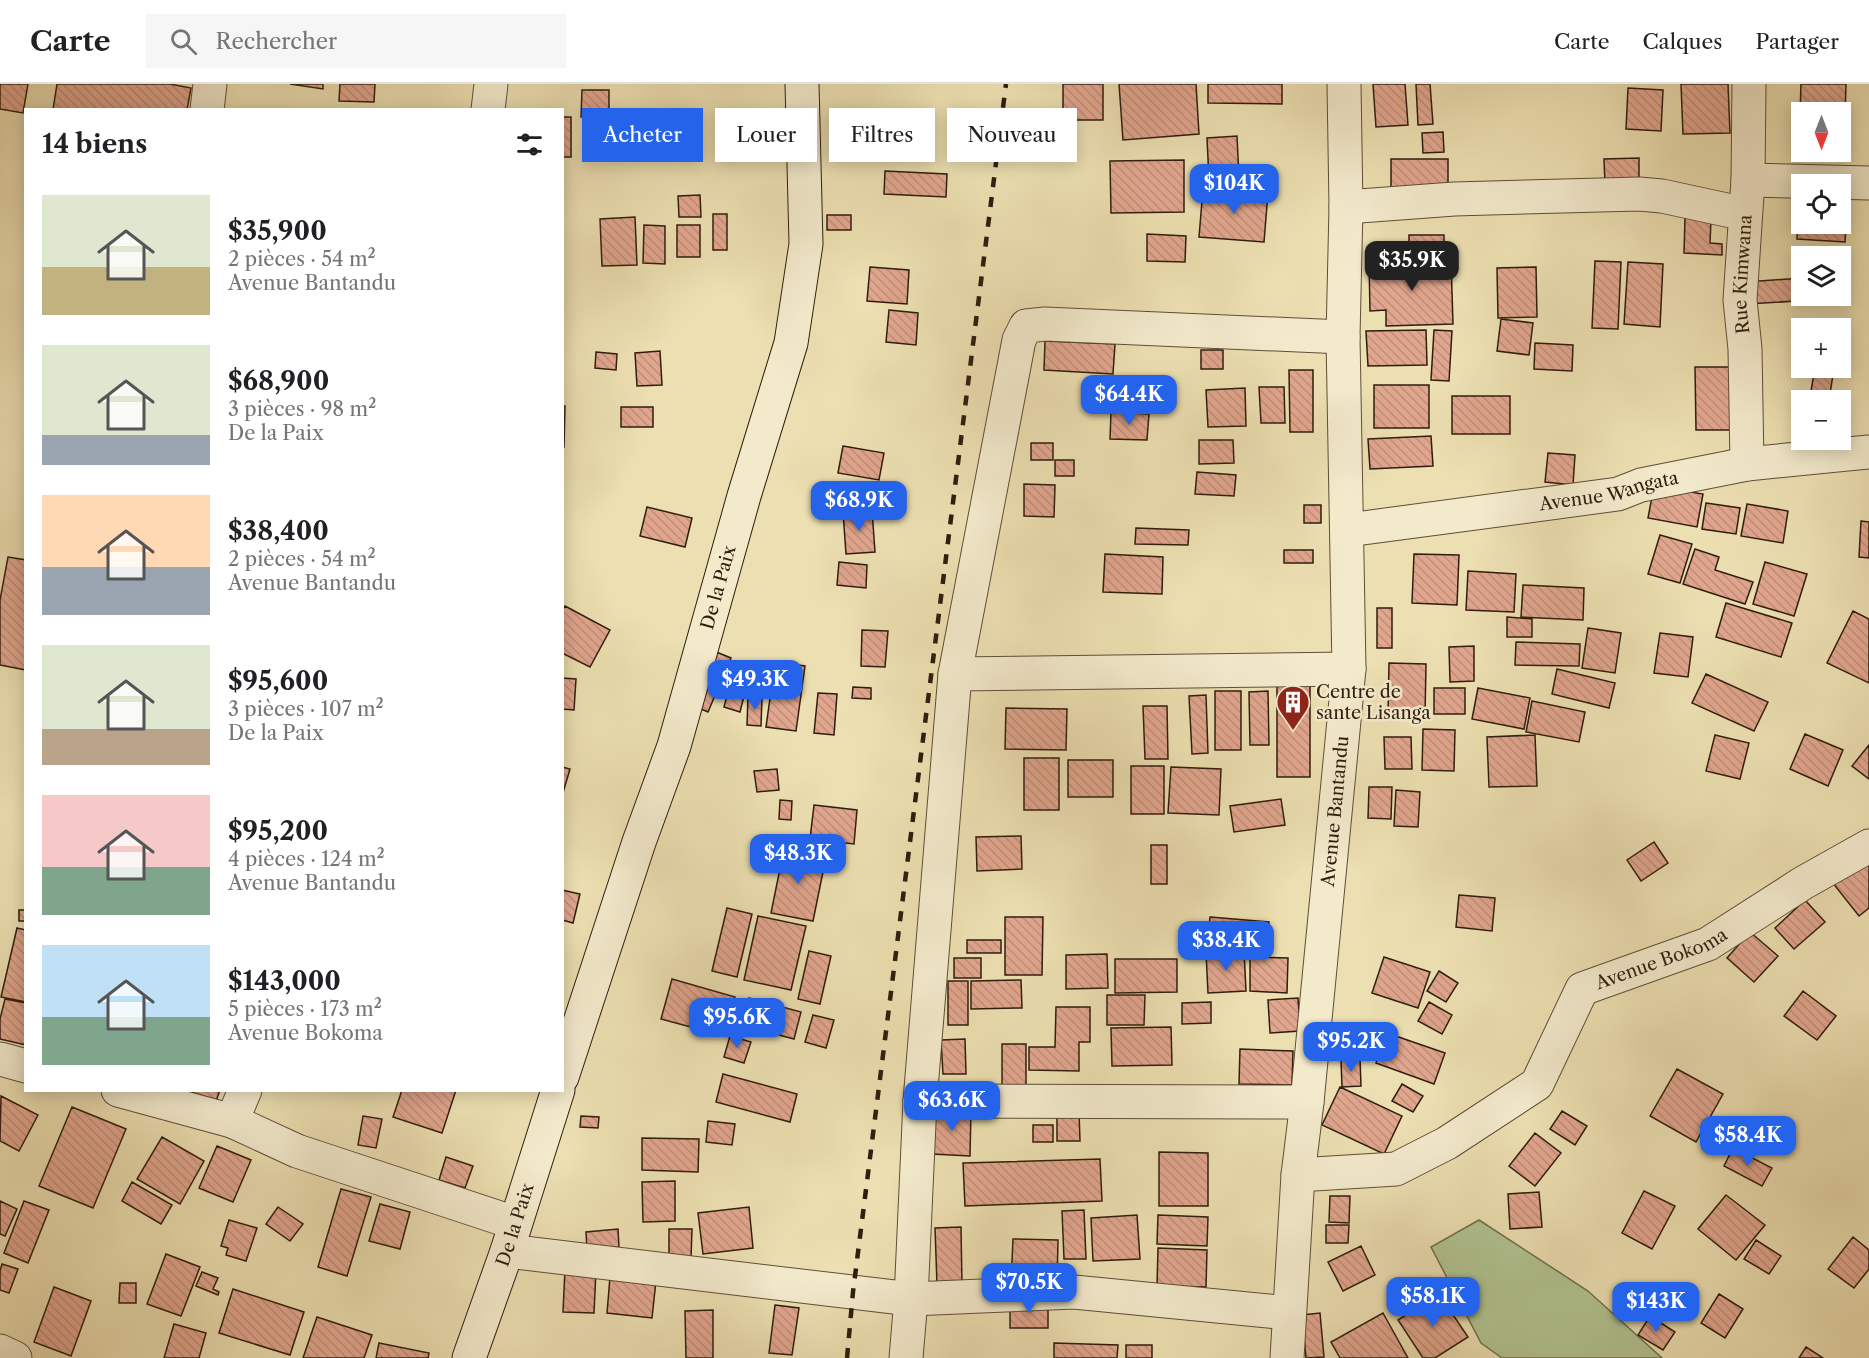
<!DOCTYPE html>
<html lang="fr">
<head>
<meta charset="utf-8">
<style>
  body { margin:0; font-family:"Libre Caslon Text",serif; background:#f6f6f6; color:#202124; height:100vh; display:flex; flex-direction:column; font-size:22px; white-space:nowrap }
  * { box-sizing:border-box; margin:0 }
  p { font-size:20px; color:#757577 }
  .icon { flex:none; width:33px; height:33px; fill:none; stroke:currentColor; stroke-width:2; stroke-linecap:round; stroke-linejoin:round }
  .map { position:relative; flex:1; overflow:hidden }
  .side { position:absolute; left:24px; top:24px; width:540px; height:984px; display:flex; flex-direction:column; background:#fff; border-radius:0px; box-shadow:0 3px 15px #0003 }
  .side>* { flex:none }
  .top-card { position:absolute; left:582px; top:24px; width:570px; height:54px; display:flex; gap:12px }
  .needle { width:39px; rotate:180deg }
  .buttons { position:absolute; left:1791px; top:18px; display:grid; gap:12px }
  .buttons a { display:grid; place-items:center; width:60px; height:60px; border-radius:0px; background:#fff; box-shadow:0 3px 15px #0003; font-size:30px }
  .price { position:absolute; translate:-50% -51px; padding:0 14px; border-radius:12px; background:#2563eb; color:#fff; font-size:20px; line-height:39px; filter:drop-shadow(0 2px 3px #0008) }
  .price::after { content:''; position:absolute; left:50%; top:36px; width:18px; height:14px; margin-left:-9px; background:inherit; clip-path:polygon(0 0,100% 0,50% 100%) }
  .price.current { background:#222; color:#fff }
  ul { padding:0; list-style:none }
  li { display:flex; align-items:center; gap:18px; height:150px; padding:0 18px }
  li span { display:grid; place-items:center; flex:none; width:168px; height:120px; border-radius:0px; color:#555 }
  li>.icon { margin-inline-start:auto }
  span .icon { width:72px; height:72px; fill:#fffc; stroke-width:1 }
  li b { font-size:26px }
  h2 { display:flex; justify-content:space-between; align-items:center; height:72px; padding:0 18px; font-size:26px }
  .chip { padding:0 21px; border-radius:0px; background:#fff; box-shadow:0 3px 15px #0003; font-size:21px; line-height:54px }
  .chip.current { background:#2563eb; color:#fff }
  header { display:flex; align-items:center; gap:36px; box-sizing:border-box; height:84px; padding:0 30px; background:#fff; border-bottom:2px solid #e0e0e0 }
  header strong { font-size:28px }
  nav { display:flex; gap:33px; margin-inline-start:auto; font-size:21px }
  .search { width:420px; height:54px; background:#f6f6f6; display:flex; align-items:center; gap:15px; box-sizing:border-box; padding:0 21px; border-radius:0px; color:#757577; font-size:22px }
  .map>svg:first-child { display:block }
  .grass { fill:#b1c391; stroke:#707050; stroke-width:1.5 }
  .building { fill:url(#building-back-hatch); stroke:#301d0e; stroke-width:1.5 }
  .lines { fill:none; stroke-linecap:round; stroke-linejoin:round }
  .street-casing { stroke:#5f4e37; stroke-width:35 }
  .secondary-casing { stroke:#301d0e; stroke-width:35 }
  .street { stroke:#f3eacc; stroke-width:33 }
  .secondary { stroke:#f3eacc; stroke-width:33 }
  .rail { stroke:#301d0e; stroke-width:4.5; stroke-dasharray:10 10; stroke-linecap:butt }
  .labels { text-anchor:middle; dominant-baseline:central; stroke-width:5; stroke-linejoin:round; paint-order:stroke }
  .street-label { font-size:18px; fill:#301d0e; stroke:#f3eacc }
  .poi-label { font-size:18px; fill:#301d0e; stroke:#f3eacc; text-anchor:start }
</style>
</head>
<body>
<header>
<strong>Carte</strong>
<div class="search"><svg class="icon" aria-label="search" viewBox="0 0 24 24"><circle cx="10" cy="10" r="6"/><path d="M15 15l6 6"/></svg>Rechercher</div>
<nav><a>Carte</a><a>Calques</a><a>Partager</a></nav>
</header>
<div class="map">
<svg width="1869" height="1274" viewBox="0 0 1869 1274">
  <defs>
    <pattern id="building-back-hatch" width="6" height="6" patternUnits="userSpaceOnUse" patternTransform="scale(1.5)"><rect width="6" height="6" fill="#e1a68e"/><path d="M-1 5l2 2M0 0l6 6M5-1l2 2" fill="none" stroke="#c18e79"/></pattern>
  </defs>
  <rect width="100%" height="100%" fill="#ecdfb1"/>
  <filter id="stains"><feTurbulence type="fractalNoise" baseFrequency=".00333" numOctaves="4"/><feColorMatrix values="0 0 0 0 .2 0 0 0 0 .09 0 0 0 0 .02 0 0 0 .5 -.17"/></filter>
  <radialGradient id="worn" r=".72"><stop offset=".6" stop-color="#630" stop-opacity="0"/><stop offset="1" stop-color="#630" stop-opacity=".3"/></radialGradient>
  <path class="grass" d="M1479,1136l109,71 74,67h-160l-21,-15 -50,-96z"/>
  <path class="building" d="M0,0h28l-5,29 -23,-4z
    M57,0h113l21,4 -4,22h-134z
    M290,0h33v5z
    M340,0h35l-1,18 -35,-1z
    M1063,0h40v36h-40z
    M1119,0h77l3,50 -76,6z
    M1208,0h74v20l-74,-1z
    M1373,0h32l3,41 -32,2z
    M1416,0h14l3,40 -15,1z
    M1681,0h47l2,49 -47,1z
    M1801,0h45l-1,31h-5v-3l-40,2z
    M1628,4l35,2 -2,41 -35,-2z
    M582,6h27v27h-28z
    M562,33h9v40h-9z
    M836,37h72v32h-72z
    M1443,48l1,20 -21,1 -1,-20z
    M1237,52l2,42 -30,2 -2,-42z
    M1639,74v26h-34l-1,-25z
    M1391,75h57v38h-57z
    M1184,76v52l-73,1 -1,-52z
    M885,87l62,3 -1,23 -62,-3z
    M1203,105l65,4 -4,49 -65,-5z
    M700,111l1,22h-22l-1,-21z
    M1799,112h3v28h38v-25h8l-3,43 -48,-3z
    M713,130h14v36h-14z
    M827,131h24v15h-24z
    M635,133l2,48 -35,1 -2,-47z
    M1685,134l26,1 -1,24 12,1v11l-38,-2z
    M644,141l21,1v38l-22,-1z
    M677,141h23v32h-23z
    M1147,150l39,2 -1,26 -38,-1z
    M1409,151h35v21h-35z
    M1451,176l2,64 -67,2v-16l-16,1 -1,-49z
    M1595,177l26,1 -3,67 -26,-1z
    M1628,178l35,2 -3,63 -36,-3z
    M870,183l39,3 -2,34 -40,-3z
    M1536,183l1,50 -39,1 -1,-50z
    M1802,194v18h10v4l-64,4 -2,-22z
    M889,226l29,3 -2,32 -30,-3z
    M1501,235l32,4 -4,32 -32,-4z
    M1426,246l1,35 -59,1 -2,-35z
    M1434,246l18,1 -3,50 -18,-1z
    M1045,257l70,3 -2,30 -69,-4z
    M1535,259l38,2 -1,26 -38,-2z
    M1201,266h22v19h-22z
    M660,267l2,34 -25,1 -2,-33z
    M596,268l21,2 -1,16 -21,-2z
    M1695,283h35l1,63h-35z
    M1815,284h19l-4,26 -19,-3z
    M1289,286h24v62h-23z
    M1374,301h55v43h-55z
    M1259,303h25l1,36h-24z
    M1245,304l1,38 -38,1 -2,-37z
    M1452,312h58v38h-58z
    M562,322h3l-1,41h-2z
    M621,323h32v20h-32z
    M1111,328l38,2 -2,26 -37,-1z
    M1431,352l2,30 -63,3 -2,-30z
    M1199,356h34l1,23 -35,1z
    M1031,359h22v17h-22z
    M843,362l41,7 -5,27 -41,-7z
    M1548,369l27,2 -2,30 -28,-3z
    M1055,376h19v16h-19z
    M1197,388l39,3 -2,21 -39,-2z
    M1024,400l31,1 -1,32 -30,-1z
    M1654,402l49,8 -6,33 -49,-9z
    M1706,419l34,5 -4,26 -34,-5z
    M1747,420l41,7 -5,32 -42,-7z
    M1304,421h17v18h-17z
    M647,423l45,11 -7,29 -45,-11z
    M872,426l3,42 -29,2 -3,-42z
    M1861,437l8,1v36l-10,-1z
    M1136,444l53,2 -1,15 -53,-1z
    M1660,451l32,9 -12,39 -32,-9z
    M1695,465l24,8 -4,13 38,12 -8,22 -62,-20z
    M1284,466h29v13h-29z
    M1105,470l58,3 -1,37 -59,-2z
    M1414,470l45,1 -2,50 -45,-2z
    M8,473l18,3v110l-26,-5v-65z
    M839,478l28,3 -1,23 -29,-3z
    M1765,478l42,12 -13,42 -41,-12z
    M1468,487l48,3 -2,38 -48,-2z
    M1523,501l61,3 -1,32 -62,-3z
    M1726,519l66,20 -11,34 -65,-20z
    M565,522l45,24 -20,37 -28,-14v-42z
    M1377,524h15v40h-15z
    M1853,527l16,8v64l-42,-20z
    M1507,533l25,2v18h-25z
    M1588,544l33,5 -6,40 -33,-5z
    M862,546l26,1 -3,36 -24,-1z
    M1660,549l33,4 -5,40 -34,-4z
    M1516,558l64,2 -1,22 -64,-1z
    M1474,562v35l-24,1 -1,-35z
    M709,565l22,9 -23,54 -21,-9z
    M775,578l30,4 -9,65 -30,-4z
    M1389,579l37,1 -1,52 -37,-1z
    M739,580l27,6 -4,15 -27,-5z
    M1557,585l58,14 -6,25 -57,-14z
    M1706,590l62,28 -14,29 -62,-28z
    M562,594l14,1 -2,31 -12,-1z
    M730,600l16,4 -6,24 -16,-5z
    M1277,602h33v91h-33z
    M853,603l18,1v11l-19,-1z
    M1434,604h31v26h-31z
    M1478,604l52,10 -6,31 -52,-10z
    M1215,607h26v59h-26z
    M1268,607l1,54h-19l-1,-53z
    M818,609l19,1 -3,41 -20,-2z
    M1206,611l2,58 -16,1 -3,-58z
    M748,613h14l-1,29 -14,-1z
    M1532,617l53,11 -6,30 -53,-10z
    M1143,622h24l1,53h-23z
    M1006,624l61,1 -1,41 -61,-1z
    M1423,645l32,1 -1,41 -32,-1z
    M1805,650l38,16 -15,36 -38,-17z
    M1535,651l2,51 -48,1 -2,-50z
    M1715,651l34,8 -9,36 -34,-8z
    M1384,653h27l1,32h-27z
    M1869,661v34l-17,-13z
    M1024,674h35v52h-35z
    M1068,676h45v37h-45z
    M1131,682h33v48h-33z
    M562,683l8,2 -8,27z
    M1171,683l50,2 -2,46 -51,-2z
    M777,685l2,21 -22,2 -3,-21z
    M1369,703h23l-1,32 -23,-1z
    M1396,706l24,2 -2,35 -24,-1z
    M1281,715l4,26 -51,7 -4,-26z
    M780,716l12,1 -1,19 -12,-1z
    M814,721l43,5 -3,34 -44,-5z
    M1021,752l1,33 -45,2 -1,-34z
    M1654,758l14,21 -27,18 -14,-21z
    M1151,761h16v39h-16z
    M784,765l42,8 -13,64 -42,-8z
    M1869,774v50l-10,8 -27,-34z
    M562,806l18,4 -7,29 -11,-3z
    M1459,811l36,3 -3,33 -36,-4z
    M1805,816l20,22 -31,27 -19,-21z
    M727,824l25,6 -15,63 -25,-6z
    M19,826h7v11h-7z
    M758,832l48,10 -15,64 -47,-10z
    M1005,833h38l-1,58h-37z
    M1210,833l59,5 -1,19 -60,-5z
    M17,844l9,2v72l-25,-5z
    M1750,848l28,24 -24,26 -27,-24z
    M967,856h34v13h-34z
    M1244,866l2,41 -38,2 -2,-41z
    M809,867l22,5 -11,48 -22,-5z
    M1107,870l1,34 -42,1v-34z
    M1250,873l38,1 -1,35 -37,-2z
    M1384,873l46,15 -12,36 -46,-15z
    M954,874h27v20h-27z
    M1115,875h62v33l-62,1z
    M1439,887l19,12 -12,19 -19,-11z
    M672,895l63,18 -11,39 -63,-17z
    M1021,896l1,28 -51,1v-28z
    M948,897h20v44h-20z
    M1803,907l33,25 -19,24 -33,-24z
    M1107,911h38l-1,30h-37z
    M749,914l52,14 -7,27 -52,-14z
    M1298,914l2,33 -30,2 -2,-33z
    M5,915l21,4v42l-26,-6v-20z
    M1211,918v21l-29,1v-21z
    M1429,918l23,13 -10,19 -24,-13z
    M1056,923h34v35h-11v29l-50,-1v-23h26z
    M813,931l21,5 -8,28 -21,-6z
    M1171,943l1,38 -60,1 -1,-38z
    M1387,949l58,20 -11,31 -58,-21z
    M730,952l21,6 -7,21 -20,-6z
    M965,955l1,35h-23l-2,-34z
    M1002,960h24v43h-24z
    M1240,965l53,2 -1,34 -53,-1z
    M1360,975l1,27 -19,1 -1,-27z
    M1677,985l46,25 -27,48 -46,-26z
    M723,990l74,20 -7,28 -74,-20z
    M1402,1000l21,12 -10,16 -21,-11z
    M1340,1003l62,29 -18,38 -62,-29z
    M186,1006h34l-4,11z
    M402,1006h54l-14,43 -49,-16z
    M1,1012l37,19 -19,36 -19,-10z
    M72,1023l54,22 -33,79 -54,-22z
    M935,1023l36,2 -1,47 -38,-2z
    M1079,1027l1,30h-23v-29z
    M1562,1027l25,15 -12,19 -25,-16z
    M363,1032l19,3 -6,29 -18,-3z
    M581,1032l18,1 -1,11 -18,-1z
    M708,1037l27,3 -3,21 -26,-3z
    M1033,1041h20v17h-20z
    M1535,1049l26,20 -26,33 -26,-20z
    M162,1053l42,24 -24,43 -43,-25z
    M642,1054l57,1 -1,33 -56,-2z
    M217,1062l34,14 -18,42 -34,-14z
    M1733,1064l39,20 -10,18 -38,-20z
    M1159,1068l49,1v53h-49z
    M446,1073l27,9 -8,22 -26,-8z
    M1100,1075l2,42 -137,5 -2,-43z
    M675,1097v40l-32,1 -1,-40z
    M132,1098l40,23 -11,19 -39,-23z
    M341,1105l30,8 -24,79 -29,-9z
    M1644,1107l31,15 -23,43 -30,-16z
    M1539,1108l3,35 -32,2 -2,-35z
    M1726,1111l39,30 -29,35 -38,-31z
    M1330,1112h20l-1,27 -20,-1z
    M0,1117l17,8 -12,27 -5,-2z
    M24,1117l25,9 -21,53 -24,-10z
    M380,1120l30,8 -10,37 -31,-8z
    M278,1123l25,17 -13,17 -24,-17z
    M749,1123l4,41 -50,6 -5,-41z
    M1084,1126l2,49h-22l-2,-48z
    M1137,1131l3,44 -47,2 -2,-43z
    M1158,1131l50,2 -1,29 -50,-2z
    M229,1136l28,8 -11,33 -20,-6 2,-7 -7,-2z
    M1326,1141h23l-1,18h-22z
    M961,1143l1,57 -25,1 -2,-57z
    M618,1145l1,18 -32,3 -1,-18z
    M669,1145h23l-1,30 -22,-1z
    M1853,1153l16,13v19l-15,19 -26,-19z
    M1013,1155l45,1 -1,44 -46,-1z
    M1756,1156l25,16 -12,18 -25,-15z
    M1361,1162l14,29 -32,16 -15,-29z
    M1158,1164l49,2 -1,37 -49,-1z
    M166,1170l34,13 -19,49 -34,-12z
    M2,1180l16,5 -9,24 -9,-3v-19z
    M565,1185l31,1 -2,43 -31,-1z
    M202,1188l16,6 -5,11 6,3 -1,3 -22,-9z
    M610,1193l46,4 -4,37 -45,-5z
    M120,1199h16v20h-17z
    M54,1203l37,14 -20,55 -37,-14z
    M233,1205l71,23 -14,43 -71,-22z
    M1439,1210l29,43 -33,21h-12l-25,-38z
    M1719,1210l24,15 -18,29 -24,-15z
    M1010,1217h38v27h-38z
    M775,1221l24,3 -7,47 -23,-2z
    M713,1226v48h-27l-1,-47z
    M1320,1229l4,44 -18,1 -4,-43z
    M1383,1229l25,45h-68l-9,-16z
    M1650,1232l25,16 -12,18 -25,-15z
    M317,1233l55,18 -8,23h-61z
    M174,1240l32,9 -7,25h-35z
    M379,1259l50,10 -1,5h-52z
    M1054,1259l64,2 -1,13h-63z
    M1126,1261h26v13h-26z
    M1806,1263l17,11h-24z"/>
  <g class="lines">
    <defs>
      <g id="street">
        <path d="M207,26l3,-26"/>
        <path d="M488,26l3,-26"/>
        <path d="M1748,96l121,3"/>
        <path d="M1346,123l108,-8 185,-5 23,2 83,18"/>
        <path id="s1" d="M1747,380l-2,-115 -5,-49 8,-120 1,-96"/>
        <path id="s2" d="M1348,446l270,-36 23,-9 106,-21 122,-12"/>
        <path d="M955,590l394,-5"/>
        <path d="M0,975l26,7"/>
        <path d="M118,1006l114,31 65,30 218,72"/>
        <path d="M920,1017l387,1"/>
        <path d="M232,1037l13,-31"/>
        <path id="s3" d="M1298,1091l98,-6 51,-26 90,-59 45,-95 126,-45 95,-61 66,-37"/>
        <path d="M507,1167l404,48 163,-7 215,21"/>
        <path d="M0,1267l15,7"/>
        <path d="M906,1274l5,-59 9,-198 35,-427 64,-334 7,-14 19,-2 298,13"/>
        <path id="s4" d="M1287,1274l11,-183 9,-73 42,-433 -6,-332 3,-130 -2,-123"/>
      </g>
      <g id="secondary">
        <path id="s5" d="M562,993l77,-235 35,-96 70,-250 47,-153 15,-99 -4,-160"/>
        <path id="s6" d="M469,1274l38,-107 51,-161"/>
      </g>
    </defs>
    <use href="#street" class="street-casing"/>
    <use href="#secondary" class="secondary-casing"/>
    <use href="#street" class="street"/>
    <use href="#secondary" class="secondary"/>
    <path class="rail" d="M847,1274l6,-66 153,-1208"/>
  </g>
  <defs>
    <symbol id="building-pin" viewBox="-11 -11 22 30"><path d="M0 17L-7.5 6A9.5 9.5 0 1 1 7.5 6Z" fill="#8f2418" stroke="#f3eacc"/><path d="M-4-6H4V6H1V3H-1V6H-4ZM-2.5-4.3h1.7v1.8h-1.7ZM.8-4.3h1.7v1.8H.8ZM-2.5-1h1.7V.8h-1.7ZM.8-1h1.7V.8H.8Z" fill="#fff"/></symbol>
  </defs>
  <g fill-rule="evenodd">
    <use href="#building-pin" x="1274" y="599" width="38" height="52"/>
  </g>
  <g class="labels">
    <g class="street-label">
      <text stroke="none"><textPath href="#s1" startOffset="190">Rue Kimwana</textPath></text>
      <text stroke="none"><textPath href="#s2" startOffset="264">Avenue Wangata</textPath></text>
      <text stroke="none"><textPath href="#s5" startOffset="514">De la Paix</textPath></text>
      <text stroke="none"><textPath href="#s4" startOffset="549">Avenue Bantandu</textPath></text>
      <text stroke="none"><textPath href="#s3" startOffset="453">Avenue Bokoma</textPath></text>
      <text stroke="none"><textPath href="#s6" startOffset="141">De la Paix</textPath></text>
    </g>
    <g class="poi-label">
      <text x="1316" y="608">Centre de<tspan x="1316" dy="21">sante Lisanga</tspan></text>
    </g>
  </g>
  <rect width="100%" height="100%" filter="url(#stains)"/>
  <rect width="100%" height="100%" fill="url(#worn)"/>
</svg>
<div class="buttons">
<a><svg class="needle" viewBox="-14 -14 28 28"><path d="M0-13l5 13h-10z" fill="#e53935"/><path d="M0 13l5-13h-10z" fill="#757577"/></svg></a>
<a><svg class="icon" aria-label="locate" viewBox="0 0 24 24"><circle cx="12" cy="12" r="6"/><path d="M12 2v4M12 18v4M2 12h4M18 12h4"/></svg></a>
<a><svg class="icon" aria-label="layers" viewBox="0 0 24 24"><path d="M12 4l9 5-9 5-9-5zM3 14l9 5 9-5"/></svg></a>
<a>+</a>
<a>−</a>
</div>
<b class="price" style="left:1234px;top:131px">$104K</b>
<b class="price current" style="left:1412px;top:208px">$35.9K</b>
<b class="price" style="left:1129px;top:342px">$64.4K</b>
<b class="price" style="left:859px;top:448px">$68.9K</b>
<b class="price" style="left:755px;top:627px">$49.3K</b>
<b class="price" style="left:798px;top:801px">$48.3K</b>
<b class="price" style="left:1226px;top:888px">$38.4K</b>
<b class="price" style="left:737px;top:965px">$95.6K</b>
<b class="price" style="left:1351px;top:989px">$95.2K</b>
<b class="price" style="left:952px;top:1048px">$63.6K</b>
<b class="price" style="left:1748px;top:1083px">$58.4K</b>
<b class="price" style="left:1029px;top:1230px">$70.5K</b>
<b class="price" style="left:1433px;top:1244px">$58.1K</b>
<b class="price" style="left:1656px;top:1249px">$143K</b>
<div class="top-card">
<a class="chip current">Acheter</a>
<a class="chip">Louer</a>
<a class="chip">Filtres</a>
<a class="chip">Nouveau</a>
</div>
<section class="side">
<h2>14 biens<svg class="icon" aria-label="filters" viewBox="0 0 24 24"><path d="M4 7h16M4 17h16"/><circle cx="9" cy="7" r="2"/><circle cx="15" cy="17" r="2"/></svg></h2>
<ul>
<li><span style="background:linear-gradient(#dfe7d0 60%,#c2b280 0)"><svg class="icon" aria-label="home" viewBox="0 0 24 24"><path d="M3 11l9-7 9 7M6 9v11h12V9"/></svg></span><div><b>$35,900</b><p>2 pièces · 54 m²</p><p>Avenue Bantandu</p></div></li>
<li><span style="background:linear-gradient(#dfe7d0 75%,#9aa5b1 0)"><svg class="icon" aria-label="home" viewBox="0 0 24 24"><path d="M3 11l9-7 9 7M6 9v11h12V9"/></svg></span><div><b>$68,900</b><p>3 pièces · 98 m²</p><p>De la Paix</p></div></li>
<li><span style="background:linear-gradient(#ffd9b3 60%,#9aa5b1 0)"><svg class="icon" aria-label="home" viewBox="0 0 24 24"><path d="M3 11l9-7 9 7M6 9v11h12V9"/></svg></span><div><b>$38,400</b><p>2 pièces · 54 m²</p><p>Avenue Bantandu</p></div></li>
<li><span style="background:linear-gradient(#dfe7d0 70%,#b9a48a 0)"><svg class="icon" aria-label="home" viewBox="0 0 24 24"><path d="M3 11l9-7 9 7M6 9v11h12V9"/></svg></span><div><b>$95,600</b><p>3 pièces · 107 m²</p><p>De la Paix</p></div></li>
<li><span style="background:linear-gradient(#f6c9c9 60%,#7fa58c 0)"><svg class="icon" aria-label="home" viewBox="0 0 24 24"><path d="M3 11l9-7 9 7M6 9v11h12V9"/></svg></span><div><b>$95,200</b><p>4 pièces · 124 m²</p><p>Avenue Bantandu</p></div></li>
<li><span style="background:linear-gradient(#bfe0f5 60%,#7fa58c 0)"><svg class="icon" aria-label="home" viewBox="0 0 24 24"><path d="M3 11l9-7 9 7M6 9v11h12V9"/></svg></span><div><b>$143,000</b><p>5 pièces · 173 m²</p><p>Avenue Bokoma</p></div></li>
</ul>
</section>
</div>
</body>
</html>
